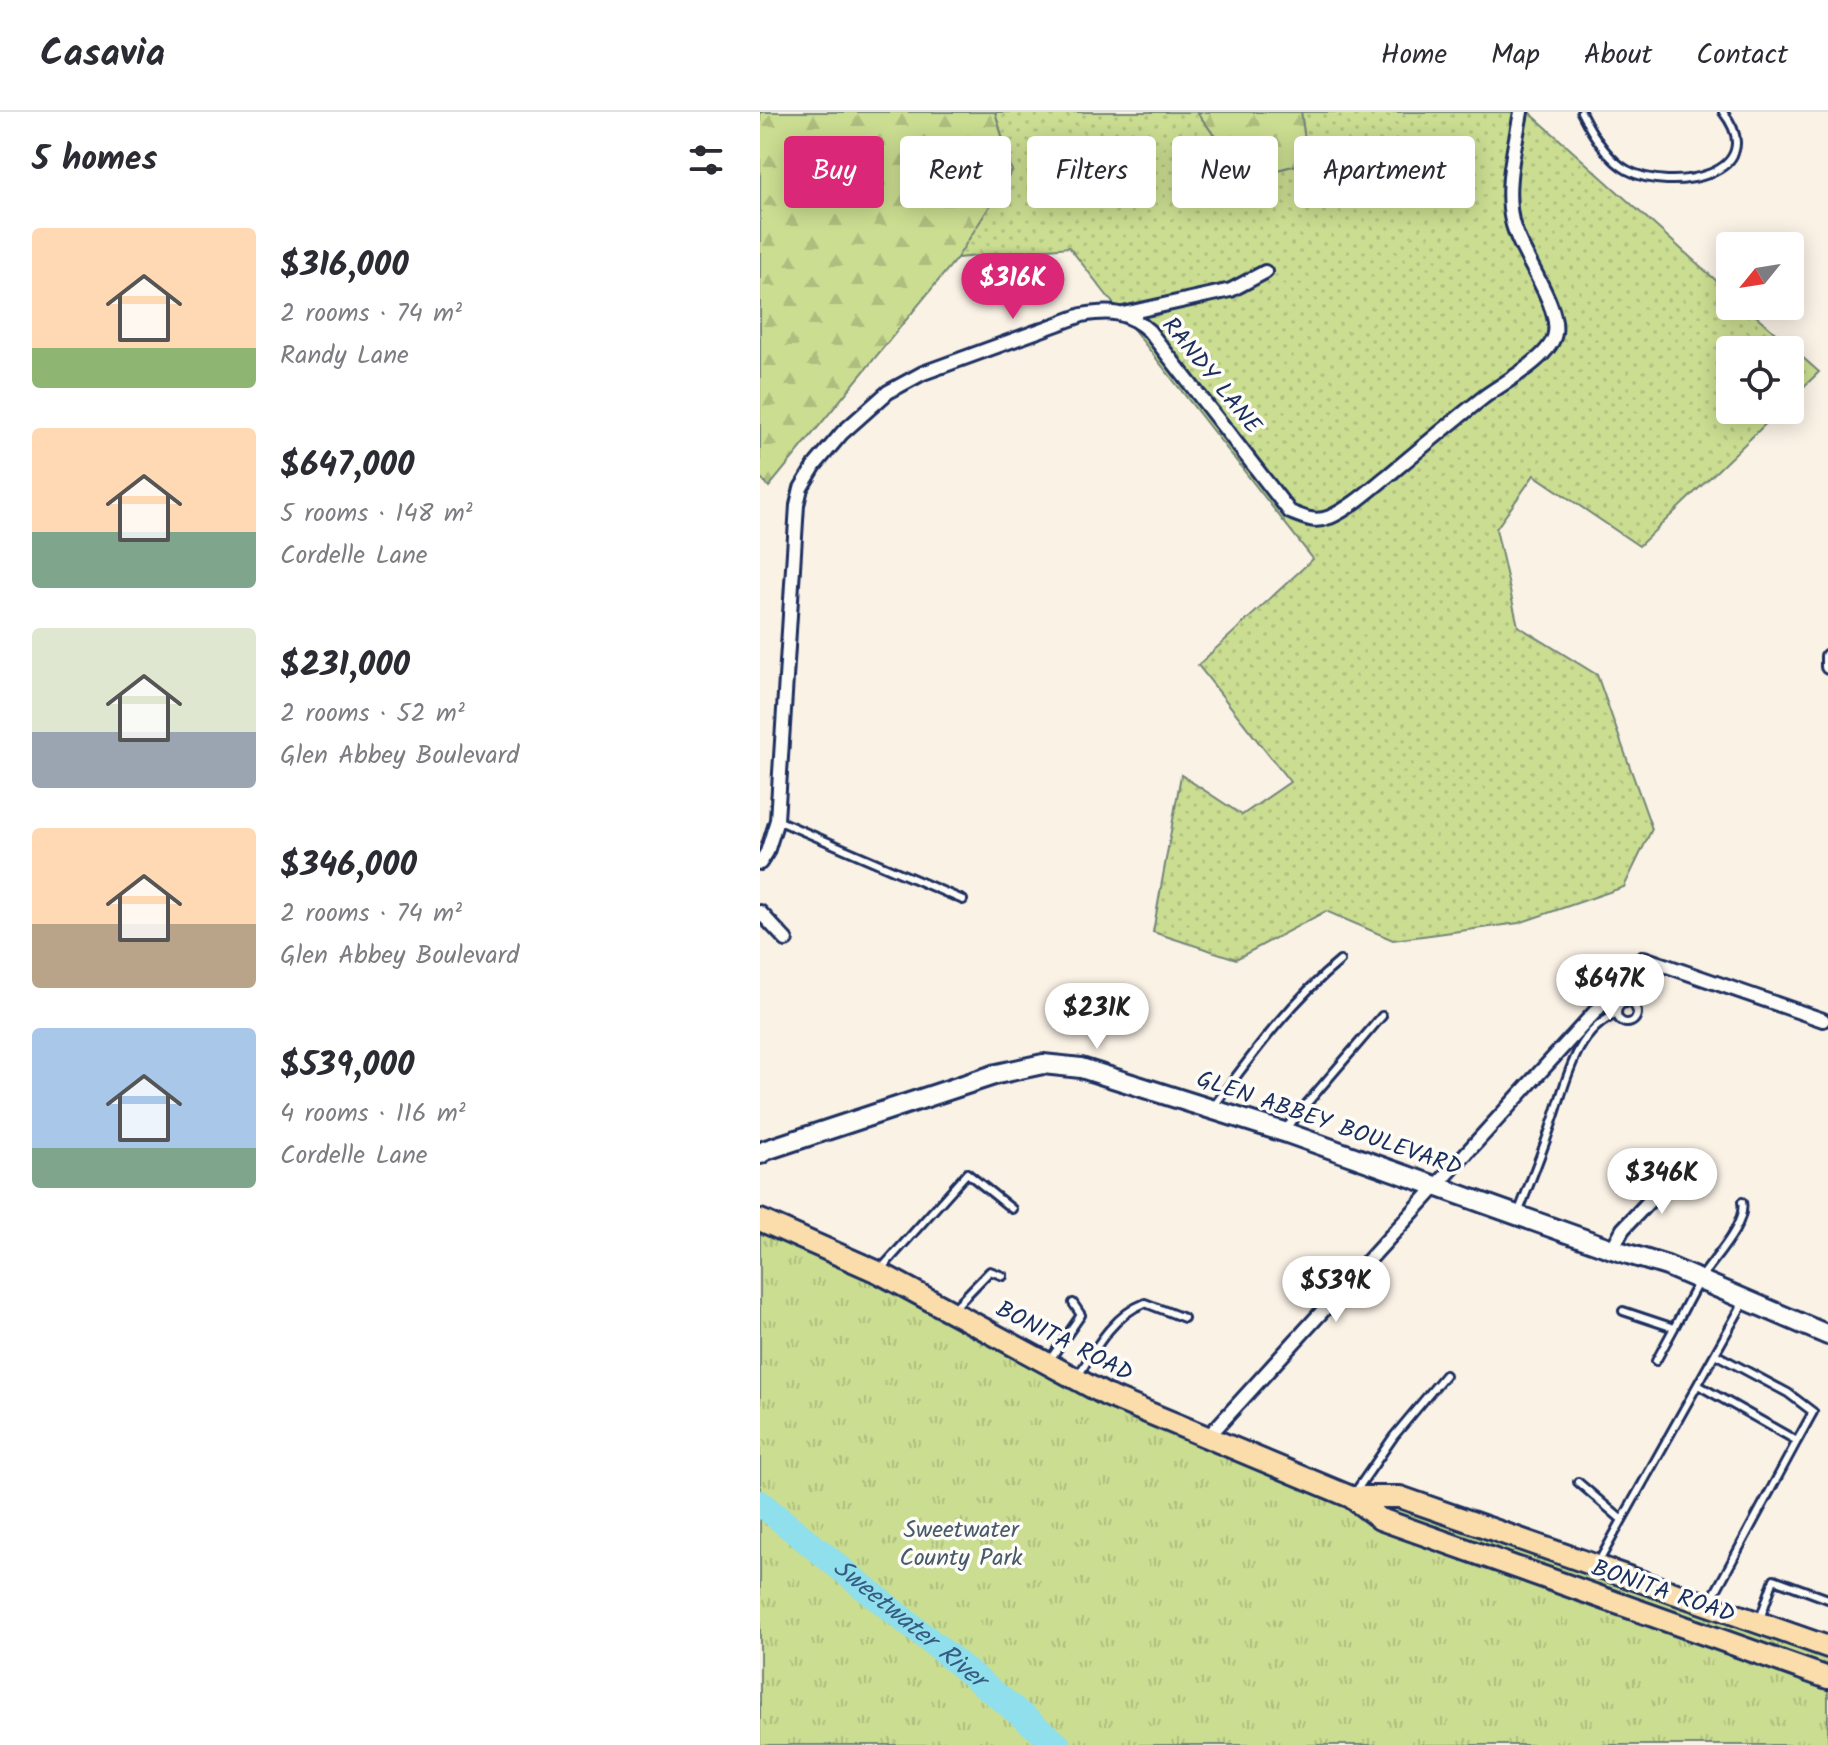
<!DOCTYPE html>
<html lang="en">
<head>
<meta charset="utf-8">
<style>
  body { margin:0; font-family:Kalam,sans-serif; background:#f2f2f3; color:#2b2b33; height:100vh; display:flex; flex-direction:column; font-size:30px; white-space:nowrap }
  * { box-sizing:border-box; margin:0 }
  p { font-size:26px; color:#7c7c81 }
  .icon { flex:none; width:44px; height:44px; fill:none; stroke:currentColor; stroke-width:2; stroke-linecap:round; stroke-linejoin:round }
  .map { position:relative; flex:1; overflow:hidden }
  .sheet { display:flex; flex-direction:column; background:#fff; width:760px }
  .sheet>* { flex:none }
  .hud { position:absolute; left:24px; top:24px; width:760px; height:72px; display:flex; gap:16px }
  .needle { width:52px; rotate:240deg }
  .buttons { position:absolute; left:956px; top:120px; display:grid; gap:16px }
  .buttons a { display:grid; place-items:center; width:88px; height:88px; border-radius:8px; background:#fff; box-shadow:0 4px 20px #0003; font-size:40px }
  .price { position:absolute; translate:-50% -68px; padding:0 18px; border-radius:28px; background:#fff; color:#222; font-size:26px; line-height:52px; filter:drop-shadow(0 2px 4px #0008) }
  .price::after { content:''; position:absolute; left:50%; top:48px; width:24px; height:18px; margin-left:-12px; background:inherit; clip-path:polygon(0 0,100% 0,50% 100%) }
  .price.active { background:#db2777; color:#fff }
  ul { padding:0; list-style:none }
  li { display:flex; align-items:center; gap:24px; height:200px; padding:0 32px }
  li span { display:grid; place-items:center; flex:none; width:224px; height:160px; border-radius:8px; color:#555 }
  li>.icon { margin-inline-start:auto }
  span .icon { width:96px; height:96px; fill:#fffc; stroke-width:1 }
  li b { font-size:34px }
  h2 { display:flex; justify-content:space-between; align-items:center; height:96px; padding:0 32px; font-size:34px }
  .tag { padding:0 28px; border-radius:8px; background:#fff; box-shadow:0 4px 20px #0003; font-size:28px; line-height:72px }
  .tag.active { background:#db2777; color:#fff }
  header { display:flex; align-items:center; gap:48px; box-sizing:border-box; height:112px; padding:0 40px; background:#fff; border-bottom:2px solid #e1e1e2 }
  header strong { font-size:38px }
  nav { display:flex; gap:44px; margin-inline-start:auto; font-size:28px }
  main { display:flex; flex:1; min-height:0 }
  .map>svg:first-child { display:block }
  .grass { fill:url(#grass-dots); stroke:#738678; stroke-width:2 }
  .forest { fill:url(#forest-firs); stroke:#738678; stroke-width:2 }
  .park { fill:url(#park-tufts); stroke:#738678; stroke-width:2 }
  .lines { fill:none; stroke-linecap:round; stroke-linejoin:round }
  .river { stroke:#8fdfec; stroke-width:26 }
  .lane-casing { stroke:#1b2f5e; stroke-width:12 }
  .street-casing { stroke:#1b2f5e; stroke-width:18 }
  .secondary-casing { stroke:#1b2f5e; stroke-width:24 }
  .primary-casing { stroke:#1b2f5e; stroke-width:26 }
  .lane { stroke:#fdfcf7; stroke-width:6 }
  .street { stroke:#fdfcf7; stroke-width:12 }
  .secondary { stroke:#fdfcf7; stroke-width:18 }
  .primary { stroke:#faddab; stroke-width:20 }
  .labels { text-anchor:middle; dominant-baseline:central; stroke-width:7; stroke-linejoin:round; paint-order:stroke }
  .street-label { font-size:24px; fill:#1b2f5e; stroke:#fdfcf7 }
  .park-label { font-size:24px; fill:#475a6b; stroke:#fdfcf7 }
  .water-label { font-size:26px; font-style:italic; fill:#385b82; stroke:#fdfcf7 }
</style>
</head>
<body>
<header>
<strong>Casavia</strong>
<nav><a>Home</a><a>Map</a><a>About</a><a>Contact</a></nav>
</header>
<main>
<section class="sheet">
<h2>5 homes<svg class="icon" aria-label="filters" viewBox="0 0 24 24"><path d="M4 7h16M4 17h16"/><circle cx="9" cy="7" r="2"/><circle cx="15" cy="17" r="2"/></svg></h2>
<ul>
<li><span style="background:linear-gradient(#ffd9b3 75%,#8fb573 0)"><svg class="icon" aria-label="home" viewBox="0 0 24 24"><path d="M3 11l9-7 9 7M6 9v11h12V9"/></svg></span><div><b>$316,000</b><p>2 rooms · 74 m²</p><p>Randy Lane</p></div></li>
<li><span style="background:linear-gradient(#ffd9b3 65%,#7fa58c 0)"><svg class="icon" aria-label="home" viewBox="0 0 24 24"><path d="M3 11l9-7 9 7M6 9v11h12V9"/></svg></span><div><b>$647,000</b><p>5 rooms · 148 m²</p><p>Cordelle Lane</p></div></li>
<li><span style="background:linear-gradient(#dfe7d0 65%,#9aa5b1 0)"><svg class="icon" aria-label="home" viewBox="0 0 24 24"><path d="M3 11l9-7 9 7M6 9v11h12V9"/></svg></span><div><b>$231,000</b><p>2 rooms · 52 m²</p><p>Glen Abbey Boulevard</p></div></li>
<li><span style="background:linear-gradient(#ffd9b3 60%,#b9a48a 0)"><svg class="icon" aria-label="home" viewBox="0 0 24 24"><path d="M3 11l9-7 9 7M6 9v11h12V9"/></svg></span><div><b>$346,000</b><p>2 rooms · 74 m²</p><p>Glen Abbey Boulevard</p></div></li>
<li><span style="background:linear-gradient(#a9c7e8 75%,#7fa58c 0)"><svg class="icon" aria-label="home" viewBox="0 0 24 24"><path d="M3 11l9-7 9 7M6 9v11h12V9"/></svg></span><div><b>$539,000</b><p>4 rooms · 116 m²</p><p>Cordelle Lane</p></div></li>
</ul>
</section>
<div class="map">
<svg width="1068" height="1633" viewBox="0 0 1068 1633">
  <defs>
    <pattern id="grass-dots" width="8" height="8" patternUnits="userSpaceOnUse" patternTransform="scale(2)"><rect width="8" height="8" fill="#cbdd91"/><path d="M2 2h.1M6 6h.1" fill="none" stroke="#aebe7f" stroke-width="1.8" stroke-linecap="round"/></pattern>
    <pattern id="forest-firs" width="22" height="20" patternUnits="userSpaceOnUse" patternTransform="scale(2)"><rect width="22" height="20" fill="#cbdd91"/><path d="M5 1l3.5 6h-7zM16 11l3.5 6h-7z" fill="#aebe7f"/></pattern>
    <pattern id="park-tufts" width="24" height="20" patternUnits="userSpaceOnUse" patternTransform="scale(2)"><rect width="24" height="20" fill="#cbdd91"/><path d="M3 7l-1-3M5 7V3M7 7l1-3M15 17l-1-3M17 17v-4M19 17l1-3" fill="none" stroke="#aebe7f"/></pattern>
  </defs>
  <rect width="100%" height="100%" fill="#fbf2e6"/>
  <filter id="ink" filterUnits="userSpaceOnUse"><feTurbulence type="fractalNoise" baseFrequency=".0125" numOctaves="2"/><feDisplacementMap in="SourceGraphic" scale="16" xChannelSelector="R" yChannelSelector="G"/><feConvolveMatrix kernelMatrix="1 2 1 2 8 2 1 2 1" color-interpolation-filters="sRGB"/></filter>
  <g filter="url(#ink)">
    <path class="grass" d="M235,0h202l49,66 62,-16 -7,-50h228l201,181v13h15l74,66 -29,28v-50h-60v60h50l-141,136 -105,-71 -38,54 22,97 79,49 55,154 -28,58 -105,36 -126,17 -67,-29 -90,48 -83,-27 28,-157 61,40 48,-33 -92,-117 115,-106 -244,-312 -112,11 53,-95z"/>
    <path class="forest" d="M0,0h235l17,59 -55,87 -188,229 -9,-10z
      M437,0h104l7,50 -62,16z"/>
    <path class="park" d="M0,1108l287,144 325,134 456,159v88h-1068z"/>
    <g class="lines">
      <path class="river" id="s1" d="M0,1391l298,242"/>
      <defs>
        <path id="lane" d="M821,0c10,20 26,47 46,58 43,24 145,5 96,-58
          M17,708l186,80
          M857 901a10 10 0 1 1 20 0a10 10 0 1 1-20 0Z
          M454,994c38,-51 76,-104 126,-145
          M525,1017l97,-113
          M759,1099c11,-29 23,-58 33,-88 14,-39 22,-92 65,-109
          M120,1158l87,-97 45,36
          M195,1195l35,-36 13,5
          M863,1199l51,17c9,-17 17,-34 27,-50 12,-19 46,-53 41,-76
          M955,1242l73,39 25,19 -16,29
          M289,1249l32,-46 -8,-12
          M896,1249l18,-33
          M318,1264c17,-27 35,-61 67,-73l39,15
          M938,1273l99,56 -87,161
          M818,1370l44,38
          M596,1379l38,-55 51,-61
          M838,1451l147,-263
          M1000,1507l14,-40 54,20"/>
        <path id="street" d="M363,202l108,-24 34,-18
          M1068,544v11
          M0,751l7,-11 10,-32 20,-315 4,-17 14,-23 27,-32 46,-41 35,-19 159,-58c28,-5 45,-4 67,16l141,181c15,6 25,11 40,5 22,-10 41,-28 60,-43 31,-26 62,-52 94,-77 19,-14 68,-40 71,-64 5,-29 -36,-80 -43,-112 -8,-36 3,-74 9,-109
          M0,800l26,28
          M852,1137l11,-20 62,-66
          M447,1326l437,-480 179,62"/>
        <path id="secondary" d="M0,1042l6,-4 231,-76 46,-10 38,4 206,65 325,116 55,17 161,69"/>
        <path id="primary" d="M0,1108l118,52 228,123 245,102 29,22 448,159
          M591,1385h49l428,150"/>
      </defs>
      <use href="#lane" class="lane-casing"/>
      <use href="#street" class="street-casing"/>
      <use href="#secondary" class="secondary-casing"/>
      <use href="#primary" class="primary-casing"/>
      <use href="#lane" class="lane"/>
      <use href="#street" class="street"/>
      <use href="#secondary" class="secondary"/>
      <use href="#primary" class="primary"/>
    </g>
  </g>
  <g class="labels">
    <g class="street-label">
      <text transform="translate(451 264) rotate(51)">RANDY LANE</text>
      <text transform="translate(569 1012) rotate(19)">GLEN ABBEY BOULEVARD</text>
      <text transform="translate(304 1230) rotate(27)">BONITA ROAD</text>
      <text transform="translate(903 1480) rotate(19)">BONITA ROAD</text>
    </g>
    <g class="park-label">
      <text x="201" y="1418">Sweetwater<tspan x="201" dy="28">County Park</tspan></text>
    </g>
    <g class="water-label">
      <text stroke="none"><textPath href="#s1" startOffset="192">Sweetwater River</textPath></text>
    </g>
  </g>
</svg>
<div class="buttons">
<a><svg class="needle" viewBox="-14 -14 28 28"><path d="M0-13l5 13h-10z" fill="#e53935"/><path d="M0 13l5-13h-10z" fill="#7c7c81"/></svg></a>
<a><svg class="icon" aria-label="locate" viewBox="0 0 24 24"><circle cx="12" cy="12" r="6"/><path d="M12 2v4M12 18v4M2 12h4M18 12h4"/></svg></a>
</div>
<b class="price active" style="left:253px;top:209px">$316K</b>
<b class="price" style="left:850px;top:910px">$647K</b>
<b class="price" style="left:337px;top:939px">$231K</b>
<b class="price" style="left:902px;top:1104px">$346K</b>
<b class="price" style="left:576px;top:1212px">$539K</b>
<div class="hud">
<a class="tag active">Buy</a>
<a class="tag">Rent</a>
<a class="tag">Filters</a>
<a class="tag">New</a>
<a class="tag">Apartment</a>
</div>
</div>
</main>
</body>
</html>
